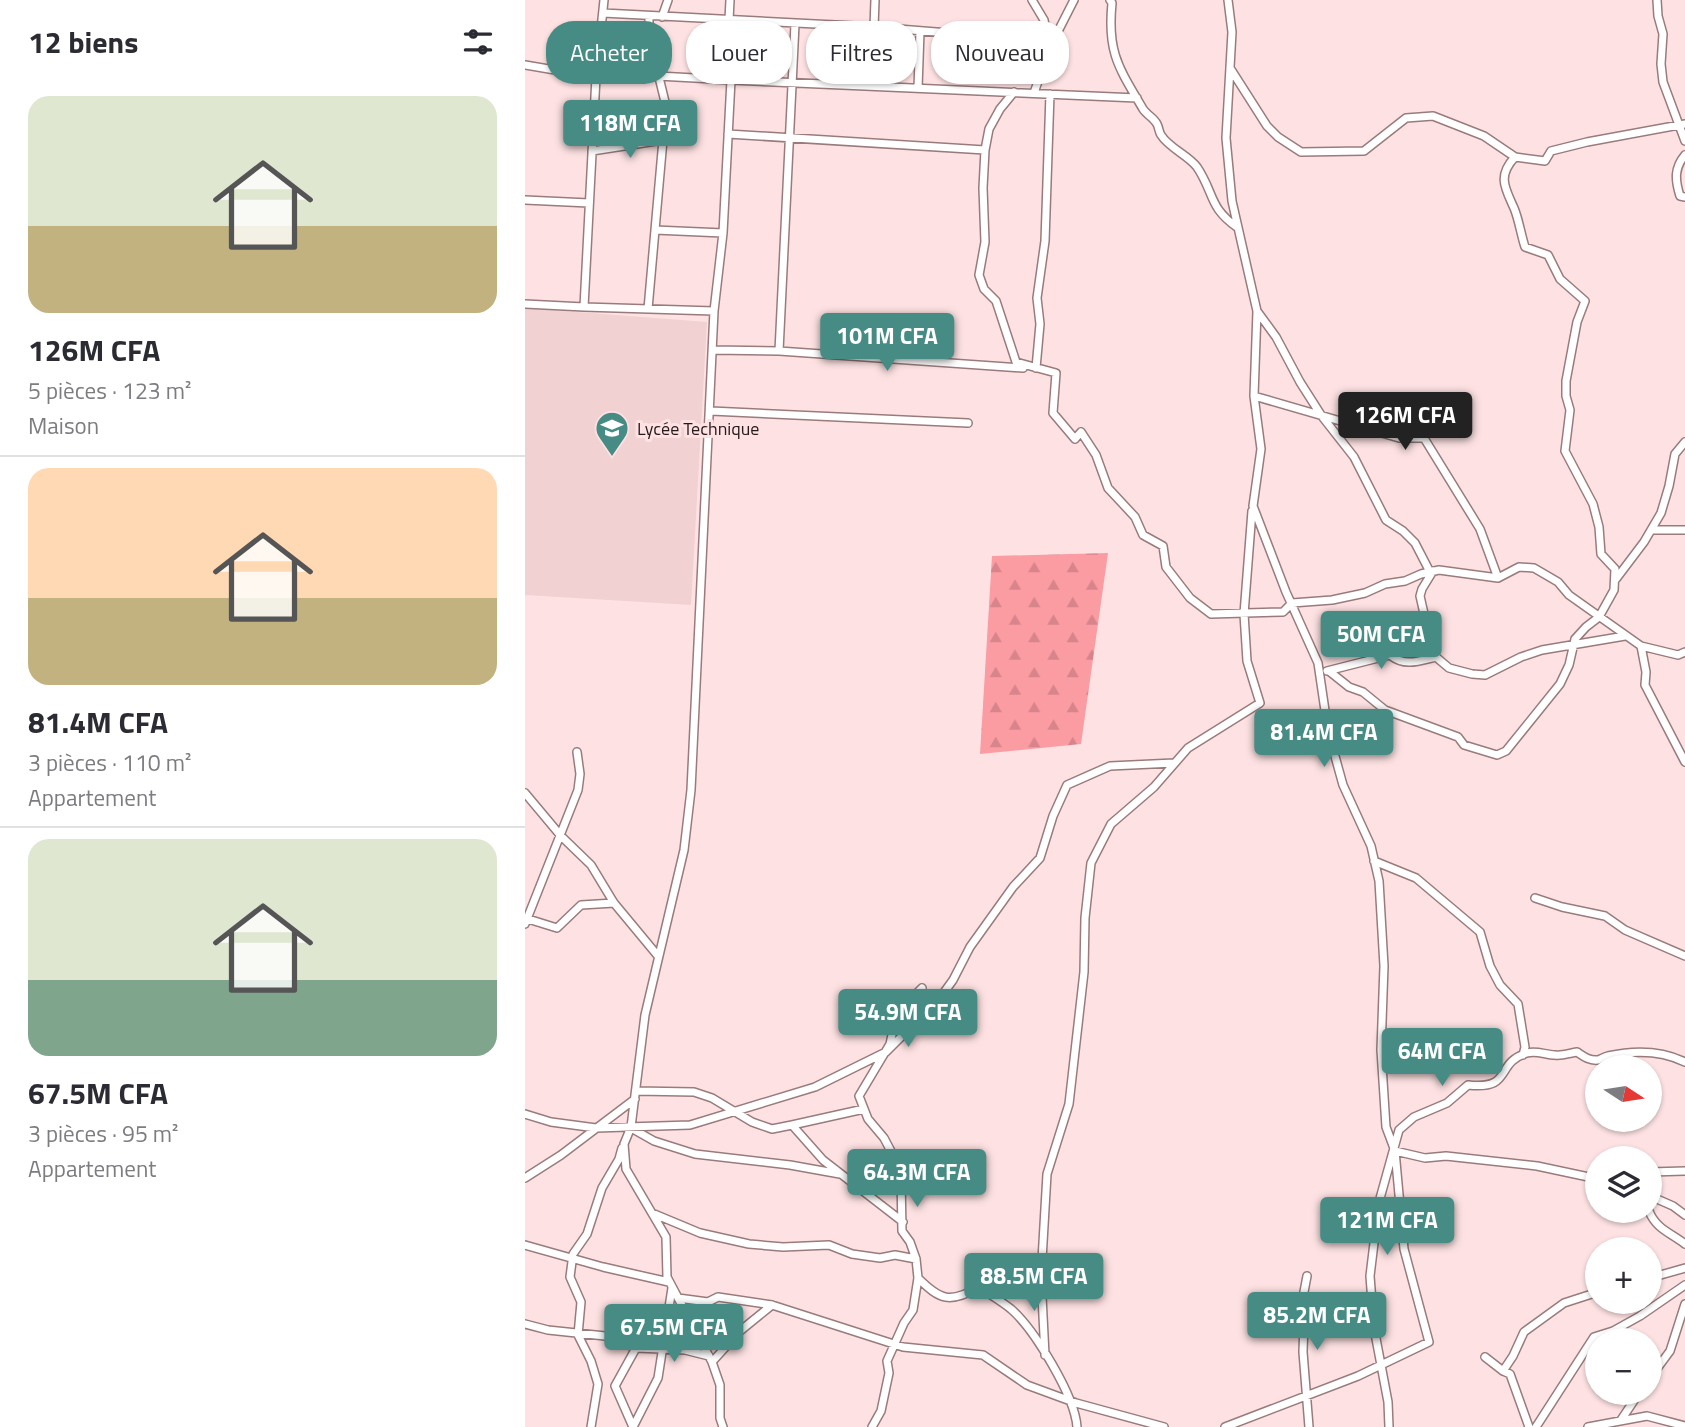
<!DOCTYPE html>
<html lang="fr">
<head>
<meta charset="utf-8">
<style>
  body { margin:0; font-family:"Titillium Web",sans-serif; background:#f7f7f7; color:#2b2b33; height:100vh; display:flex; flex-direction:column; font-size:26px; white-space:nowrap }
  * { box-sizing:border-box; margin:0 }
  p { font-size:23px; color:#7c7c81 }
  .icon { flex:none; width:38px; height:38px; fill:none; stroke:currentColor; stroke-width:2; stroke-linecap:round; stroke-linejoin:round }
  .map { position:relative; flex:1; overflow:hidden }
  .side { display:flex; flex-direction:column; background:#fff; width:525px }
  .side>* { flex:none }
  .guide { position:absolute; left:21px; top:21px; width:665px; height:63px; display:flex; gap:14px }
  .needle { width:46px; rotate:102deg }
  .tools { position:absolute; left:1060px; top:1055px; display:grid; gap:14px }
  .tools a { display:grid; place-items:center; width:77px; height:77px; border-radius:50%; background:#fff; box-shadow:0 2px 5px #0004; font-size:35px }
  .price { position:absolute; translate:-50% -60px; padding:0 16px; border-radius:7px; background:#468c84; color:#fff; font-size:23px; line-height:46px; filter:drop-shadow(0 2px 4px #0008) }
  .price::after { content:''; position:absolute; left:50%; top:42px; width:21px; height:16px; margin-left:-10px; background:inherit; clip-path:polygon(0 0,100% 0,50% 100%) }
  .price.active { background:#222; color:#fff }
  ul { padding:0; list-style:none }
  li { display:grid; align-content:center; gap:14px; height:371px; padding:0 28px }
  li+li { border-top:2px solid #e1e1e2 }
  li span { display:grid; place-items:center; height:217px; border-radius:21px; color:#555 }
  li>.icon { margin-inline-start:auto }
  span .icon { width:126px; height:126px; fill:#fffc; stroke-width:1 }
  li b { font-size:30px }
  h2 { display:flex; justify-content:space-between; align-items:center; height:84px; padding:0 28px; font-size:30px }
  .pill { padding:0 24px; border-radius:28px; background:#fff; box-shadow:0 2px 5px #0004; font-size:24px; line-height:63px }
  .pill.active { background:#468c84; color:#fff }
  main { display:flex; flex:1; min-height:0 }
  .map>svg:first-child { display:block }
  .built { fill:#f2d1d2 }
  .forest { fill:url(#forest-firs) }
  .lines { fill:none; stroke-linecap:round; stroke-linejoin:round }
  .minor-casing { stroke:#997b7c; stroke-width:10 }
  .minor { stroke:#fff; stroke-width:7 }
  .labels { text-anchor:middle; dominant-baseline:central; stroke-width:6; stroke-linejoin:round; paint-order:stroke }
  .poi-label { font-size:18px; fill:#25191a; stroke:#fee2e3; text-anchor:start }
</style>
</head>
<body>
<main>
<section class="side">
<h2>12 biens<svg class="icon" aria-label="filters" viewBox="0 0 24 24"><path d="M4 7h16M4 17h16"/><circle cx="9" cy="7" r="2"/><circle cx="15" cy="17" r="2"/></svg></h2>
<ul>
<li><span style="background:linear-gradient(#dfe7d0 60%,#c2b280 0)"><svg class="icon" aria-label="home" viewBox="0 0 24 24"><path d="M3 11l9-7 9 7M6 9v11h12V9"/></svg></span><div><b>126M CFA</b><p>5 pièces · 123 m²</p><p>Maison</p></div></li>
<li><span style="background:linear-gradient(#ffd9b3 60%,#c2b280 0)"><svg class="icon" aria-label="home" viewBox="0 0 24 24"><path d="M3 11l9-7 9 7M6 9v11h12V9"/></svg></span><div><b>81.4M CFA</b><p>3 pièces · 110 m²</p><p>Appartement</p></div></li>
<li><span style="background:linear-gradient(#dfe7d0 65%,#7fa58c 0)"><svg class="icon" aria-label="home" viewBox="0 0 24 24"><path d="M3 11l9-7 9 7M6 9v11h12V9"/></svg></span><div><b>67.5M CFA</b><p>3 pièces · 95 m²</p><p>Appartement</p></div></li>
</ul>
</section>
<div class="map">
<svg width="1160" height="1427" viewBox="0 0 1160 1427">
  <defs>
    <pattern id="forest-firs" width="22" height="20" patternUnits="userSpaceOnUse" patternTransform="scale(1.75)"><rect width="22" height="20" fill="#fb9ba2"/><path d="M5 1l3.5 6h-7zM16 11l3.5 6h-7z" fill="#d7858b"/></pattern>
  </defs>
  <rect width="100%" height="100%" fill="#fee2e3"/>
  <path class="built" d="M0,308l182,14 -16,283 -166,-10z"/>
  <path class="forest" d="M583,553l-27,191 -101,10 12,-198z"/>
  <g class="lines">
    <defs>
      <path id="minor" d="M507,0l12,20 4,21
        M585,0l2,3c-5,50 7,65 31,106 4,6 11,9 14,15 2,4 2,8 4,11 8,13 27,20 36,32 18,27 11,40 41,61
        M1132,0l1,16 5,18 -2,30 2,18 22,59
        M78,13l271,14 1,-27
        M137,17l6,-17
        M204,20l1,-20
        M349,27l112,9 61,1
        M0,65l71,12 62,-1 73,4
        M705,68l37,58 11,11 23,15 63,-1 42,-33 27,-2 51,20 31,21 30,4 6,-10 36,-9 98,-18
        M393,88l2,-57
        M489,92l-14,17 -11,20 -4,21 -2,38 2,54 -6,33 5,14 12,12 20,61 40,11 -3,40 22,26 6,-7 15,23 12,33 27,29 8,18 20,11 3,21 24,31 21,16 72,-2 9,-9 40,-3 33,-7 20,-9 20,-3 16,-7 18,-4 59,8 21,-11 15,1 24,14 11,13 72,51 37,9 7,-3
        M509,93l15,-44 25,-49
        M203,134l257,16
        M67,151l71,-11
        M1160,155c-11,13 -10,25 -5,41l5,1
        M0,200l64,3
        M130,230l68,3
        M0,304l59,3 12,-230 8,-77
        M59,307l130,4 -23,479 -7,60 -39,165 -14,112 -7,17 2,25 40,68 1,40 45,85 8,23v33l3,9
        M123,309l18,-203 -17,-70v-20
        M189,311l9,-78 8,-153 406,18
        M732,311l19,26 24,45 21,33 33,42 32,63 17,11 12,12 15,29
        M188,350l66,1 244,17
        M254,351l16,-327
        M511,368l4,-44 -3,-26 8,-57 5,-147
        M729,396l145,42h25l56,91 18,49
        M186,411l257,12
        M1126,530h34
        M908,571l-11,18 -2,7 10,44 6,17 13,11 23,6 13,1 36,-18 21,-7 83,-14
        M1091,579l28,-37 17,-29 8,-27 6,-32 10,-12
        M1116,646l5,26 -1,13 40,77
        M802,671l63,-16c15,12 29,6 46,2
        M804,671l20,16 14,5 22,18 73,27 6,8 33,10 9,-4 54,-67 9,-19 6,-26 11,-12 13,-10 15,-27 1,-21 -14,-15 -2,-27 -6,-23 -28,-53 5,-41 -4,-14v-15l11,-59 8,-21 -25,-22 -12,-24 -23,-8c-4,-12 -6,-27 -11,-39 -9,-20 -17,-32 1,-51
        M0,793l36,43 30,29 23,38 44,53
        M849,861l42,17 64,54 10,34 10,19 18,19 7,43 -2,8
        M1010,898l27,9 43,9 20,14 60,26
        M0,918l32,10 24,-23 33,-2
        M0,924l53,-134 2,-16 -3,-22
        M111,1091l58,1 18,6 40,24 20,7 20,-4 31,35 80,62
        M0,1114l26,8 45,6 94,-3 125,-38 71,-35 54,-54 13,-18 17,-33 43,-60 27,-29 13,-42 14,-31 43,-19 64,-3
        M267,1125l72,-16
        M106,1128l23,13 41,13 95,11 50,9
        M870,1151l30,7 21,-2 91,10 61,13
        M1125,1172l35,-1
        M0,1178l36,-23 74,-56
        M1125,1196l23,10 12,9
        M1124,1211c7,18 22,22 36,33
        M127,1213l48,20 49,11 34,3 46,-2 23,9 28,4 15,-3 21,4
        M0,1245l78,22 66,15
        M782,1276l-7,37 4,9 -1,30 6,75
        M393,1278c22,22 32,26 61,9 10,7 22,14 32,22 23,20 64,87 66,118
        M1125,1278l35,-10
        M153,1298l30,4 10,-5 54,8 131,42 80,8 44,30 49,18 88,24
        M0,1324l23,6 57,6 31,12 49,2 24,6
        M520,1355l-4,-78 6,-103 22,-70 15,-132 1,-54 6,-55 20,-39 43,-37 34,-39 72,-45 -13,-42 -3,-47 8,-103
        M960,1357l18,14 7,3 19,53
        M187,1362l28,-31 32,-26
        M978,1371l10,-15 11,-24 40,-29 34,-11
        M1125,1378l20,-27 15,-47
        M1096,1420l18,-27
        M66,1427l7,-43 -7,-23 -13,-26 3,-33 -11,-25 3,-23 14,-20 15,-46 17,-29 3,-11
        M108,1427l25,-49 14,-90
        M108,1427l-18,-41 21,-38
        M347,1427l9,-16 8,-38 -2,-12 17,-38 9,-13 5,-32 -2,-19 -6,-17 -8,-11 -1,-54 -7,-20 -10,-19 -16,-19 -9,-23 31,-52 5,-23 6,-12 21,-21
        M700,1427l133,-51 71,-34 -25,-93 -9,-98 -9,-24 -5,-77 3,-84 -5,-85 -8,-35 -28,-61 -15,-54 -10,-68 -32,-71 -33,-86 8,-57 -7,-53 3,-85 -25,-110 -6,-63 6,-106 -4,-32
        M864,1427l-1,-25 -14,-74 -4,-52 9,-74 20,-72 15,-13 33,-14 21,-18c46,5 26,-22 59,-32 9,-3 19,2 28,2 7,1 15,-2 22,-3 6,4 12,9 21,8 3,-1 6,-3 10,-4 27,-6 52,-6 77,6
        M1011,1427l58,-90 19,-6 27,-15 45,-31
        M1063,1427l59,-11 38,10"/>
    </defs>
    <use href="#minor" class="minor-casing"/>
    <use href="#minor" class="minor"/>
  </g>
  <defs>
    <symbol id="school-pin" viewBox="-11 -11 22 30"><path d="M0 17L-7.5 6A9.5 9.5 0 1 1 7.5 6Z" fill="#468c84" stroke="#fee2e3"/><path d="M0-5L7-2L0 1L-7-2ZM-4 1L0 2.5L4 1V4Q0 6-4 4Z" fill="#fff"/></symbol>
  </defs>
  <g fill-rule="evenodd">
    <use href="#school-pin" x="68" y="409" width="38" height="52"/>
  </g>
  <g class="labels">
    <g class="poi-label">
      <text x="112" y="428">Lycée Technique</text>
    </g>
  </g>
</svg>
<div class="tools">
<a><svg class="needle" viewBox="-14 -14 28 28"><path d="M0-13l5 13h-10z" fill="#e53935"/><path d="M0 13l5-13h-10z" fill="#7c7c81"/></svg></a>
<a><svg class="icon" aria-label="layers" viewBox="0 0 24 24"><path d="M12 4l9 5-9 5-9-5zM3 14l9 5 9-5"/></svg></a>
<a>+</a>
<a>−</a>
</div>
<b class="price" style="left:105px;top:160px">118M CFA</b>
<b class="price" style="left:362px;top:373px">101M CFA</b>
<b class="price active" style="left:880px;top:452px">126M CFA</b>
<b class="price" style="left:856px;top:671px">50M CFA</b>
<b class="price" style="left:799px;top:769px">81.4M CFA</b>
<b class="price" style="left:383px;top:1049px">54.9M CFA</b>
<b class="price" style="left:917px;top:1088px">64M CFA</b>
<b class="price" style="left:392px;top:1209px">64.3M CFA</b>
<b class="price" style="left:862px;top:1257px">121M CFA</b>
<b class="price" style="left:509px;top:1313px">88.5M CFA</b>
<b class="price" style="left:792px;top:1352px">85.2M CFA</b>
<b class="price" style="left:149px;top:1364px">67.5M CFA</b>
<div class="guide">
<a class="pill active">Acheter</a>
<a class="pill">Louer</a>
<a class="pill">Filtres</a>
<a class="pill">Nouveau</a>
</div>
</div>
</main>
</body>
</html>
